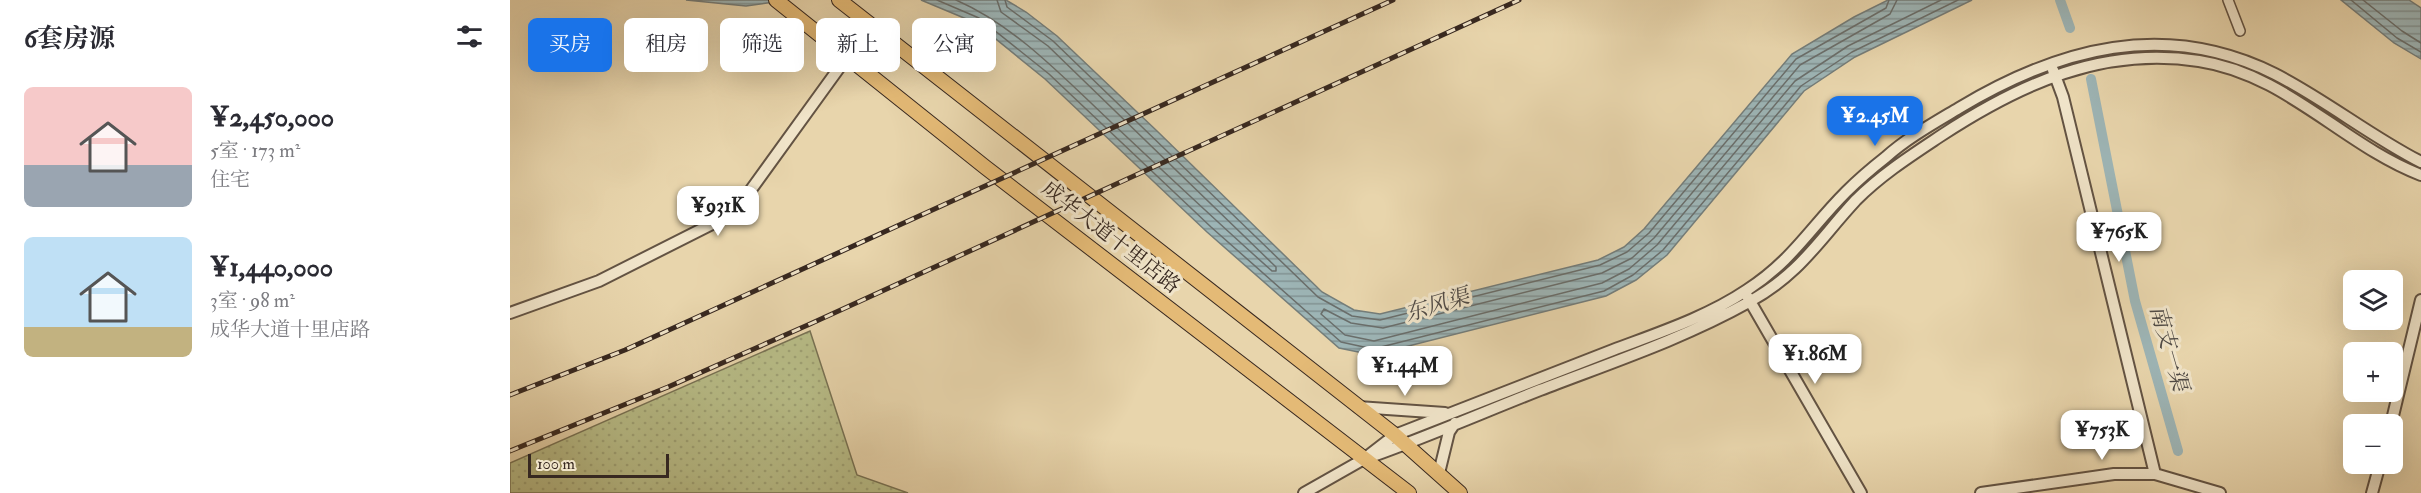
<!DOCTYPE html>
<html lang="zh">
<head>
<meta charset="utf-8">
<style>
  body { margin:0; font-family:"IM FELL Double Pica","Noto Serif SC",serif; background:#f2f2f3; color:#2b2b33; height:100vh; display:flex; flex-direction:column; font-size:22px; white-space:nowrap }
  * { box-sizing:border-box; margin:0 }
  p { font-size:20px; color:#7c7c81 }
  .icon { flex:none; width:33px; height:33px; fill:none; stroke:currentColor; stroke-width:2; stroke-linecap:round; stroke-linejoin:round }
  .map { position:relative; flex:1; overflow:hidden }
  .side { display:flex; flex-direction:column; background:#fff; width:510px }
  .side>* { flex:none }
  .top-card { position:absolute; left:18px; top:18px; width:570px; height:54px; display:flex; gap:12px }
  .fabs { position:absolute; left:1833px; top:270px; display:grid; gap:12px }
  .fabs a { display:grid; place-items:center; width:60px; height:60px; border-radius:9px; background:#fff; box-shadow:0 6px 24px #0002; font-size:30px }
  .scale { position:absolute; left:18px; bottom:15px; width:141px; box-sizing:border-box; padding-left:6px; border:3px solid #372820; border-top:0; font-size:16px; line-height:21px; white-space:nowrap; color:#372820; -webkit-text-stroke:4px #f0e4c9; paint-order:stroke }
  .price { position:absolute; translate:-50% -51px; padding:0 14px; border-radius:12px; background:#fff; color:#222; font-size:20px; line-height:39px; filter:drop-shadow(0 2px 3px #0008) }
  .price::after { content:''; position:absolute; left:50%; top:36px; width:18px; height:14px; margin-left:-9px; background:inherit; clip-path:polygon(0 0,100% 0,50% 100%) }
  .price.selected { background:#1a73e8; color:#fff }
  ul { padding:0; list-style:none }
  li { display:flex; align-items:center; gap:18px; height:150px; padding:0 24px }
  li span { display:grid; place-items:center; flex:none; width:168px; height:120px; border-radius:9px; color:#555 }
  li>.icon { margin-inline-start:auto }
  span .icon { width:72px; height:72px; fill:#fffc; stroke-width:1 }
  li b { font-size:26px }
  h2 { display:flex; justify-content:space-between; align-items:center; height:72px; padding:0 24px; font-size:26px }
  .pill { padding:0 21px; border-radius:9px; background:#fff; box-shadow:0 6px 24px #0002; font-size:21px; line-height:54px }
  .pill.selected { background:#1a73e8; color:#fff }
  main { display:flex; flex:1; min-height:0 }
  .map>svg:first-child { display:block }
  .park { fill:url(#park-dots); stroke:#787254; stroke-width:1.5 }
  .water { fill:url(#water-rules); stroke:#747d7a; stroke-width:1.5 }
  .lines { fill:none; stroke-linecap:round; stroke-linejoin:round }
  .shore { stroke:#6a6e6b; stroke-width:1.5 }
  .canal { stroke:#9db5b6; stroke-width:10 }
  .minor-casing { stroke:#635343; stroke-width:12 }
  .tertiary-casing { stroke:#635343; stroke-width:14 }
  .primary-casing { stroke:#372820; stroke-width:16 }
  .minor { stroke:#f0e4c9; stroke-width:9 }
  .tertiary { stroke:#f0e4c9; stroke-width:10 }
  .primary { stroke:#e4ba76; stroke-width:14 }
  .rail-casing { stroke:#372820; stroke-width:5 }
  .rail { stroke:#f0e4c9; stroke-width:3; stroke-dasharray:9; stroke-linecap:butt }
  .labels { text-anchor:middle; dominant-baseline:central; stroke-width:6; stroke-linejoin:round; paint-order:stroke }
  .street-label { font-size:21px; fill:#372820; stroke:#f0e4c9 }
  .water-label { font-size:22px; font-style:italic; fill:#504b46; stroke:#f0e4c9 }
</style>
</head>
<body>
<main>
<section class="side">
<h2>6套房源<svg class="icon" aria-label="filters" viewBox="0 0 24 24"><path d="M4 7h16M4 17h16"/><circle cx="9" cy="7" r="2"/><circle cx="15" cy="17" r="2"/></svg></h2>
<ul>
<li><span style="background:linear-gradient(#f6c9c9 65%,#9aa5b1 0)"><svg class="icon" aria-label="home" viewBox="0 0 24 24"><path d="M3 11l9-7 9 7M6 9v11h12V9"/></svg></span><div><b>¥2,450,000</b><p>5室 · 173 m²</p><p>住宅</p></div></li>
<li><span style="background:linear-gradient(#bfe0f5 75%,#c2b280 0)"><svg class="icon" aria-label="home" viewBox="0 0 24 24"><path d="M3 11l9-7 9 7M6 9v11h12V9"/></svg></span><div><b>¥1,440,000</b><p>3室 · 98 m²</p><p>成华大道十里店路</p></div></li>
</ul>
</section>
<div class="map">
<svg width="1911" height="493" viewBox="0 0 1911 493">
  <defs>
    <pattern id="park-dots" width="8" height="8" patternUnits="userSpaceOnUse" patternTransform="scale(1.5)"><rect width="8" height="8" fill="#b8bd88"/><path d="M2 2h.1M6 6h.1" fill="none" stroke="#9fa275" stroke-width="1.8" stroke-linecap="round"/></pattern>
    <pattern id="water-rules" width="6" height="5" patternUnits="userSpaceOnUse" patternTransform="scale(1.5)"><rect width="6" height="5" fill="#9db5b6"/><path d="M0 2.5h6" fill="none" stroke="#819394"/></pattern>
  </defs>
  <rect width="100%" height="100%" fill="#e8d5ac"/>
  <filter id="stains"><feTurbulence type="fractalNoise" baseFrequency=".00333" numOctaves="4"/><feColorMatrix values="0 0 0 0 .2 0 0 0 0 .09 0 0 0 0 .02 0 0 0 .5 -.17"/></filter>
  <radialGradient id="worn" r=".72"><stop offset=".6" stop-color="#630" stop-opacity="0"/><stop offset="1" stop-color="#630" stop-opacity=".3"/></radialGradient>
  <path class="park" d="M300,331l47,144 51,18h-398v-30z"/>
  <path class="water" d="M176,0h102l-42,6z
    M411,0h85l20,12 31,24 100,95 165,161 32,18 26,4 218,-54 26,-13 20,-18 148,-175 62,-37 34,-17h84l-117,57 -51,34 -137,164 -31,25 -30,16 -233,59 -34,-7 -132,-116 -162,-153 -69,-56z
    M1831,0h68l12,8v51l-27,-16z"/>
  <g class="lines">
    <path class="shore" d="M427,0l42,18 70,56 162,153 130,115 32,7 231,-58 29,-16 30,-25 138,-164 51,-34 106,-52
      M446,0c60,26 109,79 156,123 53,50 106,100 160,148h4v-4l-228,-221 -47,-34 -4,-12
      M495,0l2,7 46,34 265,256 34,19 28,4 220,-55 27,-13 22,-19 147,-174 90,-51 3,-8
      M1387,0l-7,14 -90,51 -146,173 -22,20 -30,15 -219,55 -32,-5 -27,-14 -3,5 24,21 29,6 228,-58 27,-14 28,-24 138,-164 53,-35 93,-46
      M1841,0l46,38 24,14
      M1853,0l39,31 19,12"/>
    <path class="canal" d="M1550,0l10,28
      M1581,79l44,222 43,150"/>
    <defs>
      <path id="minor" d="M1718,0l12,31"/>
      <path id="tertiary" d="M1543,70l10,27 92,377
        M1237,296l114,197
        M0,313l89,-32 119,-60 27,-23 102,-141
        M848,407l87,6
        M1881,424l30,-124
        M863,456c56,-20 111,-44 167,-66 70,-27 143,-51 209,-88 52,-29 69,-61 107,-102 26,-26 56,-45 86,-65 78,-51 161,-89 257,-74 87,13 144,84 222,114
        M929,473l10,-41 6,-9
        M794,493l60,-34 31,-24c72,-28 145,-56 218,-85 45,-17 94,-33 134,-60 45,-29 63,-62 99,-98 13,-13 26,-24 40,-35 21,-19 48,-34 73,-49 100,-60 206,-89 316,-34 51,26 95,62 146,88
        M1471,493l133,-19h41l65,19
        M1862,493l8,-29"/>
      <path id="primary" d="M266,0l209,167 424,326
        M329,0l556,435 65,58"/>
    </defs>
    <use href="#minor" class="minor-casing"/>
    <use href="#tertiary" class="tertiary-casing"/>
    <use href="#primary" class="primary-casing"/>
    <use href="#minor" class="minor"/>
    <use href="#tertiary" class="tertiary"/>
    <use href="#primary" class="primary"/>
    <defs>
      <path id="rail" d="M0,395l115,-45 768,-350
        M0,451l158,-64 142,-63 709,-324"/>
    </defs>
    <use href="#rail" class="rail-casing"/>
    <use href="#rail" class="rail"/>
  </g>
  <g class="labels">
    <g class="street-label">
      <text transform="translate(601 237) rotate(38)">成华大道十里店路</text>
    </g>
    <g class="water-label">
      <text transform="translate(927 305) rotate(-17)">东风渠</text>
      <text transform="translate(1659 348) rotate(74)">南支一渠</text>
    </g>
  </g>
  <rect width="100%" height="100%" filter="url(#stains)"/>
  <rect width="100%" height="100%" fill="url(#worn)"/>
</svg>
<div class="fabs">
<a><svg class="icon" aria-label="layers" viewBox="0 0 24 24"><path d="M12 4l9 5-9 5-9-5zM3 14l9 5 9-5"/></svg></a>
<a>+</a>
<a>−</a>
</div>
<div class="scale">100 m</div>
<b class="price selected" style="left:1365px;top:147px">¥2.45M</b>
<b class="price" style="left:208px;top:237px">¥931K</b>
<b class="price" style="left:1609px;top:263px">¥765K</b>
<b class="price" style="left:1305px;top:385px">¥1.86M</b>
<b class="price" style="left:895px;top:397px">¥1.44M</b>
<b class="price" style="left:1592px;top:461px">¥753K</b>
<div class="top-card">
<a class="pill selected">买房</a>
<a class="pill">租房</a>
<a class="pill">筛选</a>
<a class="pill">新上</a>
<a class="pill">公寓</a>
</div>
</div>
</main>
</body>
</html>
